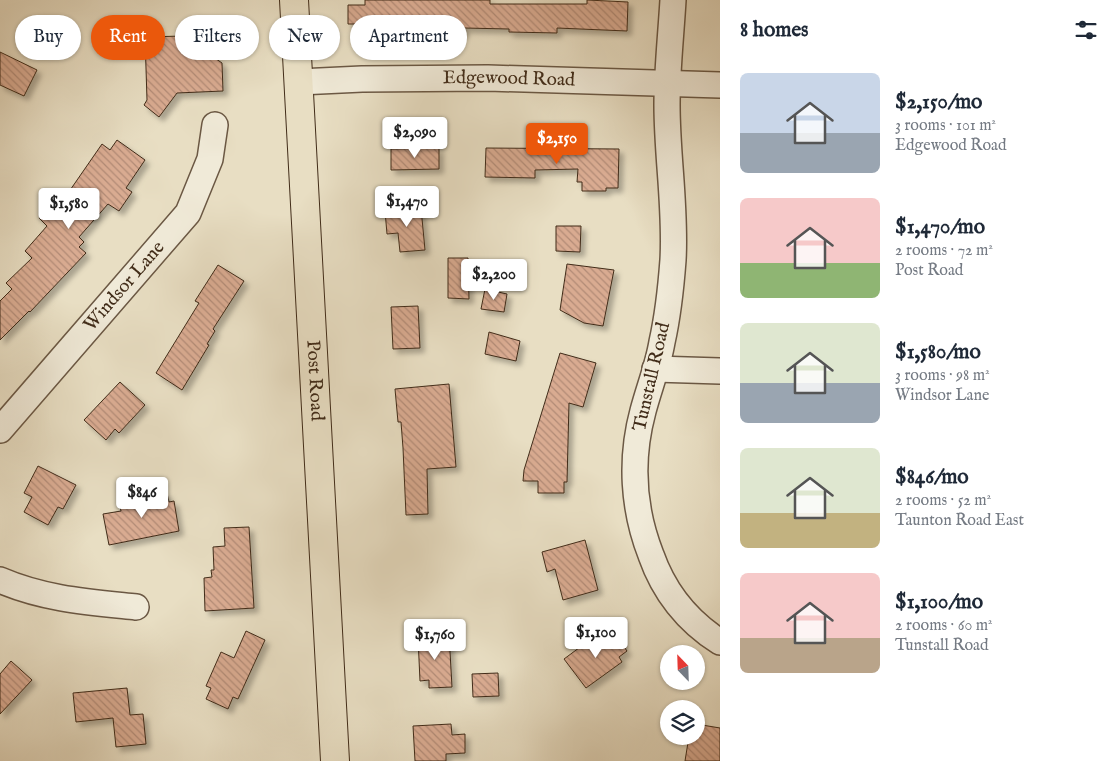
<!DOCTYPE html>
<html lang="en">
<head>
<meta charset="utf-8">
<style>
  body { margin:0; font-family:"IM FELL English",serif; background:#f2f2f3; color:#1f2937; height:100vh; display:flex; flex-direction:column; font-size:19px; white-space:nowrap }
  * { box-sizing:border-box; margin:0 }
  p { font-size:16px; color:#747a83 }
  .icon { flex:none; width:28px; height:28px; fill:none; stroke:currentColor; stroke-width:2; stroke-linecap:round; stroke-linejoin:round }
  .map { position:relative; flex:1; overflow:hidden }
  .panel { display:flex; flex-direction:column; background:#fff; width:400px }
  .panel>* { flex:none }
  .banner { position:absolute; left:15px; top:15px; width:475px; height:45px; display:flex; gap:10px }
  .needle { width:32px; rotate:337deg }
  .buttons { position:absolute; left:660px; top:645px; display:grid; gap:10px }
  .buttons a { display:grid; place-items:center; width:45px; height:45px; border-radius:50%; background:#fff; box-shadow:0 1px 4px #0004; font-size:25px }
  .price { position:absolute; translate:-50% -42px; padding:0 11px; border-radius:5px; background:#fff; color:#222; font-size:16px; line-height:32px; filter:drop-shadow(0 1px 2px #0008) }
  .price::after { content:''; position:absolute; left:50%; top:30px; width:15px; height:11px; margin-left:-8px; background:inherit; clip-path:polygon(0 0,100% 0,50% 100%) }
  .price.selected { background:#ea580c; color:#fff }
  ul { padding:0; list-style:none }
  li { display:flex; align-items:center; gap:15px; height:125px; padding:0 20px }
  li span { display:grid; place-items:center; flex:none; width:140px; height:100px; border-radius:8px; color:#555 }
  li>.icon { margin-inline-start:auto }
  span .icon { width:60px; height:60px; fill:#fffc; stroke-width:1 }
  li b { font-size:21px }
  h2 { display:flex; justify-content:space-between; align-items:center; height:60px; padding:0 20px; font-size:21px }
  .pill { padding:0 18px; border-radius:22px; background:#fff; box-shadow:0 1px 4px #0004; font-size:18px; line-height:45px }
  .pill.selected { background:#ea580c; color:#fff }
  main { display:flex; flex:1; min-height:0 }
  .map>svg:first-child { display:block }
  .building { fill:url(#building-back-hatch); stroke:#412c19; filter:url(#shadow) }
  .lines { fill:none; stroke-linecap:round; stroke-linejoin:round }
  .street-casing { stroke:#6b5844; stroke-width:28 }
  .primary-casing { stroke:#412c19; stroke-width:30 }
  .street { stroke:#f0ead8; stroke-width:25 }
  .primary { stroke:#e8dec3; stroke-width:28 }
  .labels { text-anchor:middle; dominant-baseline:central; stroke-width:4; stroke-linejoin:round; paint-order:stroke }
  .street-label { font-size:19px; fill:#412c19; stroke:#f0ead8 }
</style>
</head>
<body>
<main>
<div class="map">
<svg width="720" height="761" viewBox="0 0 720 761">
  <defs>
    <pattern id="building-back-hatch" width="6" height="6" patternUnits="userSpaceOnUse" patternTransform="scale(1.25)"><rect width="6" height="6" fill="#d9ab91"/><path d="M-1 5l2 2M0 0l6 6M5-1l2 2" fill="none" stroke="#b28b76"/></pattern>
    <filter id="shadow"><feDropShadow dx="4.5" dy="4.5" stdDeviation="2.5" flood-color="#0004"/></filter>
  </defs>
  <rect width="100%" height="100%" fill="#e8dec3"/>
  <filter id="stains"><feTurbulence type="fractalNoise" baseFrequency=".004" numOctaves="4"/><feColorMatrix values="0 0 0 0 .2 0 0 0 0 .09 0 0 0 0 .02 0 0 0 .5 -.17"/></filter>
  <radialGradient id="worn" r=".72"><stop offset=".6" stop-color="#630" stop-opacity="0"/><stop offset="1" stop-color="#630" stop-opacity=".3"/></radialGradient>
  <path class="building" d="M365,0h125v4h97v-4l41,2 -1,29 -70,-3v5l-48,-1v-3l-45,-1v5h-25v-2h-54v-3l-17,1v-5h-20v-19h17z
    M183,36l39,27 1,28 -46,2 -18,24 -15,-12 3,-5 -2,-63z
    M0,52l37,18 -13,26 -24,-11z
    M117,140l28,20 -19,28 6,4 -13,19 -11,-7 -29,33 5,5 -5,5 7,6 -56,59 -1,-1 -29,29v-39l12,-12 -6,-6 26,-25 -7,-7 22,-25 -8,-8 24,-25 3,3 36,-52 8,6z
    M439,148v21l-48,1v-21z
    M486,148l133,1 -1,39h-12v3h-24v-9h-5l1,-13 -43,1v8l-50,-1z
    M421,208l4,42 -25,2 -2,-19 -11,1 -2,-23z
    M556,226h25l-1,26 -24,-1z
    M448,258h20l1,41 -21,-1z
    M567,264l47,6 -11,56 -19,-3 -24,-13z
    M218,265l26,16 -31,48 2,2 -8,13 2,1 -27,45 -26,-17 43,-70 -4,-2z
    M485,289l22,5 -3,18 -23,-3z
    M418,306l2,42 -27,1 -2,-42z
    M489,332l31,9 -4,20 -31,-7z
    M560,353l36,10 -13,44 -14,-4 -2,79h-3v11h-26v-12h-15l1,-11z
    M120,382l25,23 -26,28 -4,-4 -9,11 -22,-20z
    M449,384l7,83 -29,2 1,45 -22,1 -3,-67 -2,-26h-3l-3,-33z
    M38,466l38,19 -13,24 -5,-2 -10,18 -24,-13 8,-15 -8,-4z
    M167,493l2,9 5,-1 5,30 -70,14 -6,-31 18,-3 -2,-9z
    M249,527l5,81 -49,3 -1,-33 8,-1 -1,-7h3l-1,-23 12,-1 -1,-18z
    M585,540l13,50 -35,10 -8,-31 -8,3 -5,-20z
    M246,631l19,9 -27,59 -5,-2 -5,12 -22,-10 5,-11 -5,-2 15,-34 13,6z
    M449,634l3,53 -23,1v-8l-9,1 -2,-43h10v-2z
    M615,634l12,17 -8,6 3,5 -36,26 -22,-29 31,-23 6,8z
    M11,661l21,19 -32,34v-40z
    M498,673l1,23 -26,1 -1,-23z
    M127,688l3,27 13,-1 3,30 -30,3 -3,-29 -37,4 -3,-29z
    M451,724l1,11 13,-1v19l-19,1v7h-31l-2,-35z
    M696,724l24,4v33h-35l4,-25h7z"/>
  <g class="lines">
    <defs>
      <g id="street">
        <path d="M673,0c-2,35 -6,70 -6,105 0,52 9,103 6,155 -2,27 -5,55 -11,82 -4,24 -13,46 -19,69 -13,48 -10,98 8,144 13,37 36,66 69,87"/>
        <path id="s1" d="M299,82l63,-3 126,-1 232,7"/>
        <path d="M655,369l65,2"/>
        <path id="s2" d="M0,430l188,-217 22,-54 5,-34"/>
        <path d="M0,580c44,19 88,22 136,27"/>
      </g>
      <g id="primary">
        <path id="s3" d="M294,0l41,761"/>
      </g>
    </defs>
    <use href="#street" class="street-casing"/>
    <use href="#primary" class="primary-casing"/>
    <use href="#street" class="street"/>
    <use href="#primary" class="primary"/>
  </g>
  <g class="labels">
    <g class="street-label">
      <text stroke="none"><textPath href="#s1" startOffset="210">Edgewood Road</textPath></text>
      <text stroke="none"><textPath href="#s2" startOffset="190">Windsor Lane</textPath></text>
      <text transform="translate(652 377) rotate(-77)">Tunstall Road</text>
      <text stroke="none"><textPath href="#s3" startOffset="381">Post Road</textPath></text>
    </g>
  </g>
  <rect width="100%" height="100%" filter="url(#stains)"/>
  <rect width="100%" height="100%" fill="url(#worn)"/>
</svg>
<div class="buttons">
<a><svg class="needle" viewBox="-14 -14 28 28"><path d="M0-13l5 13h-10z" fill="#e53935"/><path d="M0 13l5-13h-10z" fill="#747a83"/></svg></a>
<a><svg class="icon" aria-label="layers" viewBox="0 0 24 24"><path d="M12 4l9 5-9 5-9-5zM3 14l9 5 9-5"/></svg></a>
</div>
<b class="price" style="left:415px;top:159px">$2,090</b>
<b class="price selected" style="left:557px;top:165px">$2,150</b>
<b class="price" style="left:407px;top:228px">$1,470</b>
<b class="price" style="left:69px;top:230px">$1,580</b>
<b class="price" style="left:494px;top:301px">$2,200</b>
<b class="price" style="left:142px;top:519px">$846</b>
<b class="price" style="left:596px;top:659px">$1,100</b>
<b class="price" style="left:435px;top:661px">$1,760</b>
<div class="banner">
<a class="pill">Buy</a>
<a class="pill selected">Rent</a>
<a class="pill">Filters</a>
<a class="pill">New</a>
<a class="pill">Apartment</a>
</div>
</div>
<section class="panel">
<h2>8 homes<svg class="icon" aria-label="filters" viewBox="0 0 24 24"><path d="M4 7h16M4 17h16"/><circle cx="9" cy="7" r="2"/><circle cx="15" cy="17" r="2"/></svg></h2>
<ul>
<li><span style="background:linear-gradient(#c9d6e8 60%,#9aa5b1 0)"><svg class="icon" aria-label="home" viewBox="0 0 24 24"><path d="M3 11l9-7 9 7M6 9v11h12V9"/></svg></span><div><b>$2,150/mo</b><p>3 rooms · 101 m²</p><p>Edgewood Road</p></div></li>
<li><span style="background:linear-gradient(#f6c9c9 65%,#8fb573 0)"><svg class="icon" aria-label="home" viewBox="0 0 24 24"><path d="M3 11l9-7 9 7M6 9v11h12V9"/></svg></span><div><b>$1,470/mo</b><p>2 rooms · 72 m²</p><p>Post Road</p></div></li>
<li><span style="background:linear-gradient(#dfe7d0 60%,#9aa5b1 0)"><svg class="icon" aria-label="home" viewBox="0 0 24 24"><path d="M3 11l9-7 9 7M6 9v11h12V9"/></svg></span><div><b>$1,580/mo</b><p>3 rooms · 98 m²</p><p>Windsor Lane</p></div></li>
<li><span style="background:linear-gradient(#dfe7d0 65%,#c2b280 0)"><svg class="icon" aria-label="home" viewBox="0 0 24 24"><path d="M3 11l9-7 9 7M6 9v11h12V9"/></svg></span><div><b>$846/mo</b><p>2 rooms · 52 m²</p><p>Taunton Road East</p></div></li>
<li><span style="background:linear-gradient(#f6c9c9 65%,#b9a48a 0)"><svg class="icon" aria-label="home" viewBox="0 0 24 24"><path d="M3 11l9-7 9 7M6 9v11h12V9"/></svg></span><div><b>$1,100/mo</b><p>2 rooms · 60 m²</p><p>Tunstall Road</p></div></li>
</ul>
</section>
</main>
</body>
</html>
